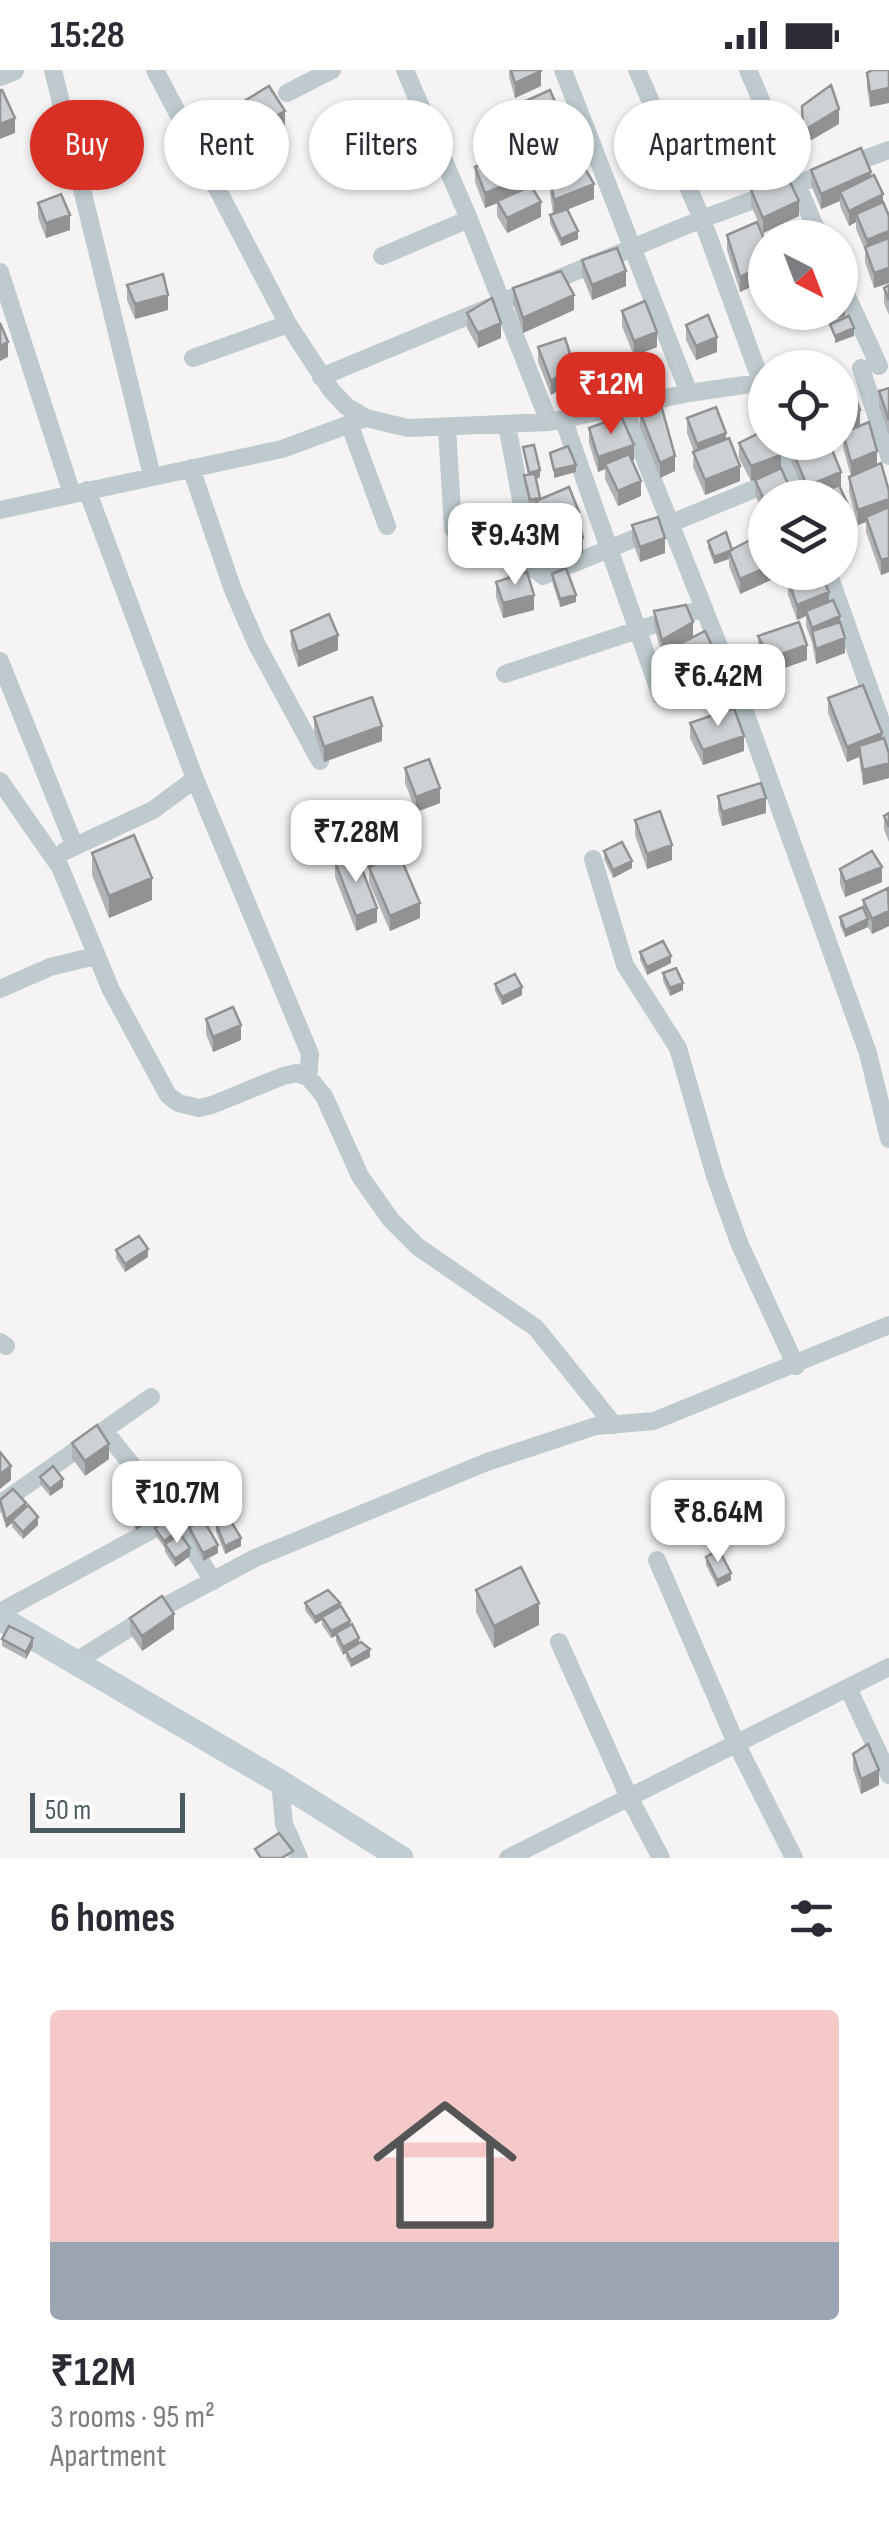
<!DOCTYPE html>
<html lang="en">
<head>
<meta charset="utf-8">
<style>
  body { margin:0; font-family:"Sofia Sans Condensed",sans-serif; background:#f2f2f3; color:#2b2b33; height:100vh; display:flex; flex-direction:column; font-size:38px; white-space:nowrap }
  * { box-sizing:border-box; margin:0 }
  p { font-size:32px; color:#7c7c81 }
  .icon { flex:none; width:55px; height:55px; fill:none; stroke:currentColor; stroke-width:2; stroke-linecap:round; stroke-linejoin:round }
  .map { position:relative; height:1788px; overflow:hidden }
  .side { display:flex; flex-direction:column; background:#fff; flex:1 }
  .side>* { flex:none }
  .banner { position:absolute; left:30px; top:30px; width:830px; height:90px; display:flex; gap:20px }
  .needle { width:65px; rotate:138deg }
  .controls { position:absolute; left:748px; top:150px; display:grid; gap:20px }
  .controls a { display:grid; place-items:center; width:110px; height:110px; border-radius:50%; background:#fff; box-shadow:0 2px 8px #0004; font-size:50px }
  .scale { position:absolute; left:30px; bottom:25px; width:155px; box-sizing:border-box; padding-left:10px; border:5px solid #4b5a5f; border-top:0; font-size:28px; line-height:35px; white-space:nowrap; color:#4b5a5f; -webkit-text-stroke:8px #fff; paint-order:stroke }
  .price { position:absolute; translate:-50% -85px; padding:0 22px; border-radius:20px; background:#fff; color:#222; font-size:32px; line-height:65px; filter:drop-shadow(0 2px 5px #0008) }
  .price::after { content:''; position:absolute; left:50%; top:60px; width:30px; height:22px; margin-left:-15px; background:inherit; clip-path:polygon(0 0,100% 0,50% 100%) }
  .price.active { background:#d93025; color:#fff }
  ul { padding:0; list-style:none }
  li { display:grid; align-content:center; gap:20px; height:530px; padding:0 50px }
  li span { display:grid; place-items:center; height:310px; border-radius:10px; color:#555 }
  li>.icon { margin-inline-start:auto }
  span .icon { width:180px; height:180px; fill:#fffc; stroke-width:1 }
  li b { font-size:42px }
  h2 { display:flex; justify-content:space-between; align-items:center; height:120px; padding:0 50px; font-size:42px }
  .pill { padding:0 35px; border-radius:45px; background:#fff; box-shadow:0 2px 8px #0004; font-size:35px; line-height:90px }
  .pill.active { background:#d93025; color:#fff }
  .status { display:flex; justify-content:space-between; align-items:center; height:70px; padding:0 50px; background:#fff; direction:ltr }
  .status svg { height:28px; fill:currentColor }
  .map>svg:first-child { display:block }
  .lines { fill:none; stroke-linecap:round; stroke-linejoin:round }
  .minor { stroke:#bfcace; stroke-width:18 }
  .tertiary { stroke:#bfcace; stroke-width:22 }
  .secondary { stroke:#c0cdd3; stroke-width:25 }
  .wall { fill:#b0b4b6 }
  .shaded-wall { fill:#909294 }
  .building { fill:#cdd1d4; stroke:#909294; stroke-width:2.5 }
</style>
</head>
<body>
<div class="status"><b>15:28</b><svg viewBox="0 0 49 12"><path d="M0 12V9h3v3zM5 12V6h3v6zM10 12V3h3v9zM15 12V0h3v12zM26 1h20v11H26zM47 4h2v5h-2z"/></svg></div>
<div class="map">
<svg width="889" height="1788" viewBox="0 0 889 1788">
  <rect width="100%" height="100%" fill="#f5f3f3"/>
  <g class="lines">
    <path class="minor" d="M53,0l99,406
      M155,0l133,254 43,66 15,16 20,12 42,10 141,-6 140,-29 76,-11
      M405,0l64,149 80,203
      M563,0l126,323
      M637,0l65,149 63,173
      M748,0l72,168
      M287,23l45,-23
      M382,186l87,-37
      M0,202l72,222
      M840,211l39,85
      M193,288l95,-34
      M861,298l28,88
      M321,307l381,-158 187,-69
      M624,337l121,305 123,341 21,86
      M564,351l97,275
      M507,355l27,144 9,7 250,-103
      M350,356l37,100
      M447,358l6,101
      M782,372l19,56
      M191,398l42,122 24,55 63,116
      M87,420l108,289 115,275 -2,23
      M0,440l282,-61 84,-31
      M828,502l61,172
      M0,591l75,186
      M505,604l199,-66
      M0,711l60,86 51,123 57,105 10,8 21,5 13,-3 71,-29 13,-3 12,4 16,19 36,80 31,44 27,27 118,81 78,97
      M65,781l88,-41 42,-31
      M593,789l32,106 53,83 37,128 25,69 56,121
      M0,919l50,-22 45,-11
      M0,1272l6,4
      M104,1360l70,88 39,63
      M0,1434l151,-107
      M657,1490l79,183 58,115
      M0,1542l174,-94
      M559,1572l70,155 32,61
      M75,1592l83,-52 97,-52 232,-96 109,-36 58,-5 235,-96
      M848,1618l41,87
      M280,1712l4,42 15,34
      M508,1788l381,-191"/>
    <path class="tertiary" d="M0,5l13,-5"/>
    <path class="secondary" d="M0,1548l280,164 121,76"/>
  </g>
  <path class="wall" d="M509,0h32v16l-26,12 -6,-21z
    M872,0l-2,37 -3,-19v-15z
    M519,34l39,20 -27,14 -12,-20z
    M231,39l54,17 -43,22 -11,-24z
    M475,97l53,20 13,30 -34,16 -10,-17v-13l-12,5 -10,-26z
    M811,100l60,6 18,40v67l-15,5 -9,-26v-12l-9,-21v-7l-7,4 -9,-20v-5l-19,8 -10,-24z
    M550,108l44,21 -27,10 11,30 -17,7 -11,-23v-8l3,-1 -3,-21z
    M751,120l48,26 -36,17 -12,-28z
    M38,133l32,27 -24,8 -8,-20z
    M727,165l38,6v39l-25,12 -13,-42z
    M582,190l44,26 -34,14 -10,-25z
    M127,215l41,25 -33,9 -8,-19z
    M889,215v30l-5,-12v-15z
    M513,218l61,22 -51,23 -10,-30z
    M622,241l35,36 -23,9 -12,-30z
    M467,243l34,25 -23,10 -11,-20z
    M686,255l31,27 -21,8 -10,-20z
    M538,277l36,34 -23,14 -13,-33z
    M889,318v47l-10,-29v-15z
    M640,342l35,59 -15,7 -20,-51z
    M687,348l39,21 14,42 -35,14 -12,-28 1,-15 -7,-19z
    M589,358l45,32h-2l9,36 -23,10 -13,-27v-10l-7,3 -9,-29z
    M843,363l34,32 12,26v81l-8,3 -15,-43v-10l-8,3 -9,-33v-15l2,-1 -8,-28z
    M739,373l42,26 10,29 -26,19 -10,-23v-14l4,-2 -8,3 -12,-23z
    M523,377l17,30 -4,2 4,20 39,25 4,29 -29,11 -18,-49v-9l-6,1 -6,-24v-8h4z
    M791,377l50,40 6,23 -7,2v-14h-19v-3l-7,3h-8l-15,-37z
    M486,448l29,10v8l-26,5z
    M632,455l33,28 -25,9 -8,-22z
    M708,471l24,9 39,22v8l-31,14 -11,-28v-7l-15,5 -6,-16z
    M503,478l21,25 10,37 -31,8 -7,-21v-15l12,-4z
    M786,502h34l9,30 11,22 5,29 -29,11 -4,-22 -6,-16v-10l-9,4 -9,-25v-15z
    M552,504l24,28 -16,5 -8,-26z
    M654,541l39,26 24,33 -30,15 -13,-23v-14l-12,7 -8,-29z
    M291,561l47,19 -40,17 -7,-21z
    M758,566l49,24 -37,13 -12,-22z
    M828,628l54,40 7,16v24l-26,7 -4,-28 -12,5 -19,-49z
    M314,647l68,24 -58,21 -10,-30z
    M690,653l54,28 -41,14 -13,-27z
    M405,698l35,35 -24,9 -11,-29z
    M718,726l48,17 -44,13 -4,-15z
    M889,743v29l-5,-12v-14z
    M635,750l37,40 -25,9 -12,-34z
    M604,781l28,17 -19,10 -9,-19z
    M92,783l60,47 -43,18 -17,-43z
    M335,792l42,60 -21,9 -21,-54z
    M369,797l51,51 -30,13 -21,-49z
    M840,799l42,13 -37,15 -5,-13z
    M889,819v37l-17,8 -4,-7 -23,10 -5,-12v-8l23,-10v-7z
    M640,882l31,11 -24,12 -7,-15z
    M663,903l20,17 -13,6 -7,-15z
    M495,914l27,11 -20,10 -7,-14z
    M206,949l35,21 -28,12 -7,-18z
    M116,1180l32,7 -23,15 -9,-14z
    M72,1373l37,16 -24,17 -13,-18z
    M40,1407l23,10 -13,9 -10,-12z
    M0,1430l26,7 12,18 -15,14 -11,-12v-4l-6,5 -6,-20z
    M126,1435l29,14 -19,11 -10,-17z
    M216,1454l25,22 -16,8 -9,-22z
    M189,1457l29,26 -15,8 -14,-27z
    M155,1458l25,6 10,22 -15,11 -10,-15v-4l-10,-13z
    M706,1487l25,23 -14,7 -11,-22z
    M476,1520l63,35 -45,23 -18,-36z
    M305,1533l35,4 19,36 11,14 -19,10 -5,-9v-5l-3,2 -7,-14v-5l-5,2 -9,-13v-5l-7,4 -10,-14z
    M130,1548l44,11 -32,22 -12,-18z
    M2,1569l31,7 -7,13 -24,-13z
    M853,1684l26,31 -18,9 -8,-25z"/>
  <path class="shaded-wall" d="M541,1v15l-26,12v-15z
    M889,18v15l-19,4v-15z
    M558,39v15l-27,14v-15z
    M839,39v15l-36,21v-14z
    M285,41v15l-43,22v-14z
    M15,48v15l-15,6v-15z
    M871,102v15l-31,5v9l-19,8v-15z
    M528,106v15l-43,17v-15z
    M594,114v15l-40,16v-15z
    M883,124v14l-27,6v8l-7,4v-15z
    M799,131v15l-36,17v-15z
    M541,132v15l-34,16v-15z
    M70,145v15l-24,8v-15z
    M578,161v8l-17,7v-7z
    M889,161v15l-22,9v-15z
    M765,195v15l-25,12v-15z
    M889,198v15l-15,5v-15z
    M626,201v15l-34,14v-15z
    M168,225v15l-33,9v-15z
    M574,225v15l-51,23v-15z
    M845,231v15l-24,8v-12h19v-9z
    M501,253v15l-23,10v-15z
    M854,258v8l-19,7v-7z
    M657,262v15l-23,9v-15z
    M717,267v15l-21,8v-14z
    M8,272v15l-8,4v-15z
    M574,296v15l-23,14v-14z
    M860,340v15l-20,8v-15z
    M726,363v15l-29,11v-15z
    M634,375v15l-27,9 -2,-5v5l-7,3v-15z
    M877,381v15l-26,10v-14z
    M781,385v15l-30,11v-15z
    M675,386v15l-15,7v-15z
    M576,395v7l-22,6v-8z
    M740,396v15l-35,14v-15z
    M540,400v7l-11,4v-8z
    M841,402v15l-27,11h-7v-12z
    M641,411v15l-23,10v-15z
    M791,421v7h-16z
    M889,429v15l-23,3v5l-8,3v-15z
    M847,433v7l-7,2v-7z
    M583,468v15l-29,11v-15z
    M665,468v15l-25,9v-15z
    M729,481v8l-15,5v-7z
    M889,488v14l-8,3v-15z
    M524,497v8l-16,4v-7z
    M765,498v4h6v8l-31,14v-15z
    M790,502h24l-24,15z
    M829,522v15l-23,4v5l-9,4v-15z
    M534,525v15l-31,8v-15z
    M576,525v7l-16,5v-8z
    M840,546v15l-28,2v-5z
    M693,552v15l-31,18v-15z
    M338,565v15l-40,17v-15z
    M845,568v15l-29,11v-15z
    M807,575v15l-37,13v-15z
    M717,586v14l-30,15v-15z
    M382,656v15l-58,21v-15z
    M882,663v15l-23,-2v11l-12,5v-15z
    M744,666v15l-41,14v-15z
    M889,693v15l-26,7v-15z
    M440,718v15l-24,9v-15z
    M766,728v15l-44,13v-14z
    M672,775v15l-25,9v-15z
    M632,791v7l-19,10v-8z
    M882,797v15l-37,15v-15z
    M152,808v22l-43,18v-22z
    M420,833v15l-30,13v-15z
    M377,838v14l-21,9v-15z
    M889,841v15l-17,8v-15z
    M868,849v8l-23,10v-7z
    M671,886v7l-24,12v-8z
    M683,913v7l-13,6v-8z
    M522,917v8l-20,10v-8z
    M241,955v15l-28,12v-15z
    M148,1179v8l-23,15v-8z
    M109,1374v15l-24,17v-15z
    M11,1396v14l-11,9v-15z
    M63,1409v8l-13,9v-7z
    M26,1433v7l-14,10v3l-6,5v-8z
    M155,1442v7l-19,11v-7z
    M38,1447v8l-15,14v-7z
    M180,1460v7l-15,7 -1,5v-8z
    M241,1468v8l-16,8v-8z
    M218,1475v8l-15,8v-8z
    M190,1478v8l-15,11v-8z
    M731,1503v7l-14,7v-7z
    M340,1533v8l-18,6v3l-7,4v-7z
    M539,1533v22l-45,23v-22z
    M174,1544v15l-32,22v-15z
    M350,1551v8l-19,9v-7z
    M33,1568v8l-7,13v-7z
    M359,1568v7l-16,10v-8z
    M370,1579v8l-19,10v-7z
    M879,1700v15l-18,9v-15z"/>
  <path class="building" d="M511,0h30v1l-26,12z
    M872,0h17v18l-19,4 -3,-19z
    M831,15l8,24 -36,22 -1,-25z
    M269,16l16,25 -43,23 -11,-25z
    M0,20h2l13,28 -15,6z
    M550,20l8,19 -27,14 -12,-19z
    M517,78l11,28 -43,17 -10,-26z
    M861,78l10,24 -50,22 -10,-24z
    M580,90l14,24 -40,16 -4,-22z
    M786,104l13,27 -36,17 -12,-28z
    M874,105l9,19 -34,17 -9,-19z
    M531,116l10,16 -34,16 -10,-17z
    M61,124l9,21 -24,8 -8,-20z
    M883,132l6,14v15l-22,9 -11,-26z
    M567,139l11,22 -17,8 -11,-24z
    M757,152l8,19v24l-25,12 -13,-42z
    M889,168v30l-15,5 -9,-26z
    M617,178l9,23 -34,14 -10,-25z
    M561,201l13,24 -51,23 -10,-30z
    M163,204l5,21 -33,9 -8,-19z
    M889,215v15l-5,-12z
    M840,216l5,15 -5,2z
    M492,228l9,25 -23,10 -11,-20z
    M645,231l12,31 -23,9 -12,-30z
    M708,245l9,22 -21,9 -10,-21z
    M849,246l5,12 -19,8 -5,-12z
    M0,253l8,19 -8,4z
    M565,268l9,28 -23,15 -13,-34z
    M851,317l9,23 -20,8v-27z
    M889,318v32l-10,-29z
    M661,335l14,51 -15,7 -20,-51z
    M716,337l10,26 -29,11 -10,-26z
    M621,346l13,29 -36,12 -9,-29z
    M869,352l8,29 -26,11 -8,-29z
    M765,360v12h11l5,13 -30,11 -12,-23z
    M729,368l11,28 -35,14 -12,-28z
    M801,372h28l12,30 -34,14 -16,-39z
    M534,375l6,25 -11,3 -6,-26z
    M568,376l8,19 -22,5 -4,-17z
    M629,384l12,27 -23,10 -13,-27z
    M881,393l8,28v8l-31,11 -9,-33z
    M781,398l10,23 -16,7h-10v4l-10,-22z
    M535,404l5,24 -10,2 -6,-25z
    M839,415l8,18 -7,2v-7h-18l-1,-5z
    M569,417l10,25 -3,1 7,25 -29,11 -18,-48z
    M889,437v51l-8,2 -15,-43z
    M512,443l3,15 -26,5 -3,-15z
    M658,447l7,21 -25,9 -8,-22z
    M726,462l6,18 -18,7 -6,-16z
    M758,466l7,16v16l-25,11 -11,-28z
    M518,476l6,21 -16,5 -5,-24z
    M566,498l10,27 -16,4 -8,-25z
    M527,502l7,23 -31,8 -7,-21z
    M807,502h13l9,20 -32,13 -9,-25z
    M833,530l7,16 -28,12 -6,-17z
    M686,535l7,17 -31,18 -8,-29z
    M329,544l9,21 -40,17 -7,-21z
    M799,552l8,23 -37,13 -12,-22z
    M840,552l5,16 -29,11 -4,-18z
    M705,561l12,25 -30,14 -13,-23z
    M863,615l19,48 -35,14 -19,-49z
    M372,627l10,29 -58,21 -10,-30z
    M734,638l10,28 -41,14 -13,-27z
    M884,668l5,16v9l-26,7 -4,-24z
    M429,689l11,29 -24,9 -11,-29z
    M761,713l5,15 -44,14 -4,-16z
    M660,741l12,34 -25,9 -12,-34z
    M889,743v14l-5,-11z
    M134,765l18,43 -43,18 -17,-43z
    M622,772l10,19 -19,9 -9,-19z
    M872,781l10,16 -37,15 -5,-13z
    M356,784l21,54 -21,8 -21,-54z
    M399,784l21,49 -30,13 -21,-49z
    M888,818l1,23 -17,8 -9,-19z
    M863,837l5,12 -23,11 -5,-13z
    M663,871l8,15 -24,11 -7,-15z
    M676,898l7,15 -13,5 -7,-15z
    M515,904l7,13 -20,10 -7,-13z
    M233,937l8,18 -28,12 -7,-18z
    M139,1166l9,13 -23,15 -9,-14z
    M97,1355l12,19 -24,17 -13,-18z
    M0,1382l11,14 -11,8z
    M53,1396l10,13 -13,10 -10,-12z
    M13,1419l13,14 -20,17 -6,-20z
    M146,1425l9,17 -19,11 -10,-18z
    M28,1435l10,12 -15,15 -11,-12z
    M169,1448l11,12 -16,11 -9,-13z
    M229,1448l12,20 -16,8 -9,-22z
    M204,1451l14,24 -15,8 -14,-26z
    M180,1464l10,14 -15,11 -10,-15z
    M719,1480l12,23 -14,7 -11,-23z
    M521,1497l18,36 -45,23 -18,-36z
    M328,1520l12,13 -25,14 -10,-14z
    M162,1526l12,18 -32,22 -12,-18z
    M341,1536l9,15 -19,10 -9,-14z
    M352,1554l7,14 -16,9 -7,-14z
    M9,1556l24,12 -7,14 -24,-13z
    M361,1572l9,7 -19,11 -5,-9z
    M868,1674l11,26 -18,9 -8,-25z
    M279,1763l14,18 -11,7h-21l-6,-9z"/>
</svg>
<div class="controls">
<a><svg class="needle" viewBox="-14 -14 28 28"><path d="M0-13l5 13h-10z" fill="#e53935"/><path d="M0 13l5-13h-10z" fill="#7c7c81"/></svg></a>
<a><svg class="icon" aria-label="locate" viewBox="0 0 24 24"><circle cx="12" cy="12" r="6"/><path d="M12 2v4M12 18v4M2 12h4M18 12h4"/></svg></a>
<a><svg class="icon" aria-label="layers" viewBox="0 0 24 24"><path d="M12 4l9 5-9 5-9-5zM3 14l9 5 9-5"/></svg></a>
</div>
<div class="scale">50 m</div>
<b class="price active" style="left:611px;top:367px">₹12M</b>
<b class="price" style="left:515px;top:518px">₹9.43M</b>
<b class="price" style="left:718px;top:659px">₹6.42M</b>
<b class="price" style="left:356px;top:815px">₹7.28M</b>
<b class="price" style="left:177px;top:1476px">₹10.7M</b>
<b class="price" style="left:718px;top:1495px">₹8.64M</b>
<div class="banner">
<a class="pill active">Buy</a>
<a class="pill">Rent</a>
<a class="pill">Filters</a>
<a class="pill">New</a>
<a class="pill">Apartment</a>
</div>
</div>
<section class="side">
<h2>6 homes<svg class="icon" aria-label="filters" viewBox="0 0 24 24"><path d="M4 7h16M4 17h16"/><circle cx="9" cy="7" r="2"/><circle cx="15" cy="17" r="2"/></svg></h2>
<ul>
<li><span style="background:linear-gradient(#f6c9c9 75%,#9aa5b1 0)"><svg class="icon" aria-label="home" viewBox="0 0 24 24"><path d="M3 11l9-7 9 7M6 9v11h12V9"/></svg></span><div><b>₹12M</b><p>3 rooms · 95 m²</p><p>Apartment</p></div></li>
</ul>
</section>
</body>
</html>
